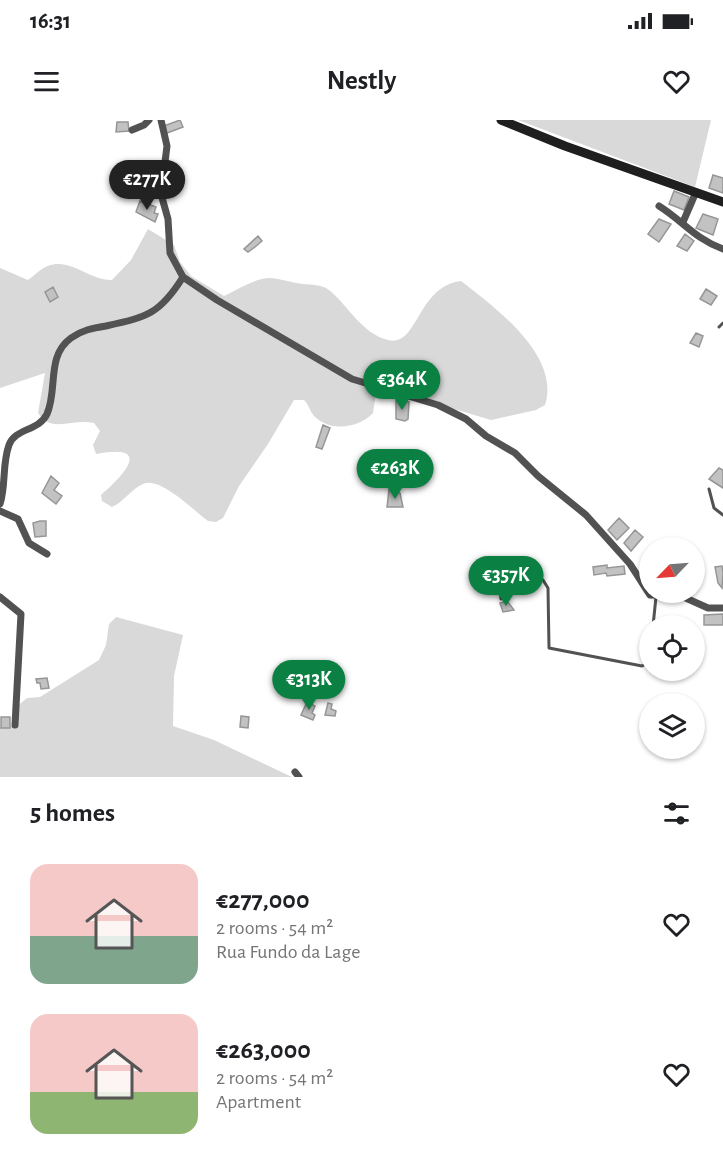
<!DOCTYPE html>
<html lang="en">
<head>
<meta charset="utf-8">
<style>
  body { margin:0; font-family:"Alegreya Sans",sans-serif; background:#f6f6f6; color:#202124; height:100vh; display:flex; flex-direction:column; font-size:22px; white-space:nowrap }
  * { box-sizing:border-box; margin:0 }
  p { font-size:20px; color:#757577 }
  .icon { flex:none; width:33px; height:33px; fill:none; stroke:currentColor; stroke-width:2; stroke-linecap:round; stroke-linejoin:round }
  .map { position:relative; height:657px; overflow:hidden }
  .drawer { display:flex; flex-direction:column; background:#fff; flex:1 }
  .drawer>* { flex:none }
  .needle { width:39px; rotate:245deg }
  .tools { position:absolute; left:639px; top:417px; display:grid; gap:12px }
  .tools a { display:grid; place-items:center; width:66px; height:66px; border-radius:50%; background:#fff; box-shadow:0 2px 4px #0004; font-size:30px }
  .price { position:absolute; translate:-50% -51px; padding:0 14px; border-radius:21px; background:#0b8043; color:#fff; font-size:20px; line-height:39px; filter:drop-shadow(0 2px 3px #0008) }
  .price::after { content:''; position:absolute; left:50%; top:36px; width:18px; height:14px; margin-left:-9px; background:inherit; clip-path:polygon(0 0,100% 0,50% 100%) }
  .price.active { background:#222; color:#fff }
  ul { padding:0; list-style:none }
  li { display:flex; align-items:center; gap:18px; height:150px; padding:0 30px }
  li span { display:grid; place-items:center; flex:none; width:168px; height:120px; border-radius:18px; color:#555 }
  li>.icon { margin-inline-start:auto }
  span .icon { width:72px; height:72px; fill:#fffc; stroke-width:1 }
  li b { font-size:26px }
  h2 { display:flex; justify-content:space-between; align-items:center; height:72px; padding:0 30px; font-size:26px }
  .status { display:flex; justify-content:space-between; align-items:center; height:42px; padding:0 30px; background:#fff; direction:ltr }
  .status svg { height:16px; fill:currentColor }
  header { display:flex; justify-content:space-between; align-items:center; height:78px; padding:0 30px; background:#fff; font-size:27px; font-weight:600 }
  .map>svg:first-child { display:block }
  .green { fill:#d9d9d9 }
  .building { fill:#c2c2c2; stroke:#969696; stroke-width:1.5 }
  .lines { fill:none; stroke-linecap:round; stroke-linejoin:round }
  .lane { stroke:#525252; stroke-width:3 }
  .street { stroke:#525252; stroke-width:7 }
  .secondary { stroke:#1f1f1f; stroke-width:9 }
</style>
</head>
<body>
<div class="status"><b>16:31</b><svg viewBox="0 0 49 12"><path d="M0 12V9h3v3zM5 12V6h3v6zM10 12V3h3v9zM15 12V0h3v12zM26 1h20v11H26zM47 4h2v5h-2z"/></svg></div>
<header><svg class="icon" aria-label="menu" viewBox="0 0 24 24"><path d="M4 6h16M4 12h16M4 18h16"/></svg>Nestly<svg class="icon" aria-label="heart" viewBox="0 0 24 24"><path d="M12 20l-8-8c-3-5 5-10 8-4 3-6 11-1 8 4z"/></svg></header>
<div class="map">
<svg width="723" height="657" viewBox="0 0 723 657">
  <rect width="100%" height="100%" fill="#fff"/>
  <path class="green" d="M518,0h193l-16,67z
    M148,109l26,16 6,17 11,14 33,20c13,-6 33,-19 47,-18 11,1 21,5 32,6 9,1 18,0 26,6 18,14 33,44 59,50 30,8 29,-54 73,-59 33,26 100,74 84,124l-9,5 -45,10 -114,-34 -4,27c-14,15 -42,19 -58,4 -5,-5 -6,-12 -11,-17h-10l-26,44 -29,42 -16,32 -7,4 -8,-1c-14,-10 -48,-45 -65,-37 -12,5 -19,18 -31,23l-10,-6 -1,-6c23,-20 53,-52 -5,-41l-3,-9 7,-14 -6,-8c-21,-5 -43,11 -56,-10l7,-40 -45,15v-120l28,12c6,-4 13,-12 20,-14 22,-9 42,15 64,14l19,-20z
    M116,497l67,18 -9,41 -1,50 41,14 78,37h-292v-50l13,-1 1,-17 13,-11 13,-1 59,-37 7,-15 3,-21z"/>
  <path class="building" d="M180,0l3,7 -16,6 -3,-7z
    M117,2h11l1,9 -13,1z
    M130,43l13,1 -1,12 -13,-1z
    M713,55l10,3v15l-14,-5z
    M674,71l15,6 -5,13 -15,-6z
    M140,81l16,6 -2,6 4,1 -3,8 -19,-10z
    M703,94l15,5 -5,16 -17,-7z
    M659,99l12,5 -12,18 -11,-8z
    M685,114l9,7 -7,10 -10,-5z
    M258,116l4,5 -7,6 -7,5 -4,-3z
    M53,167l5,10 -8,5 -5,-10z
    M706,169l11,7 -6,9 -11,-6z
    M696,213l7,3 -4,11 -9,-4z
    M396,281l13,1 -1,17 -3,2 -9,-2z
    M323,305l7,3 -8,21 -6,-2z
    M719,348l4,2v18l-14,-9z
    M51,356l8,7 -5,7 8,6 -6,8 -14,-11z
    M389,370l11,3 3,14h-16z
    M619,398l10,10 -12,12 -9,-10z
    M40,401h6v15l-11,1 -2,-14z
    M635,410l8,7 -12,14 -7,-8z
    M607,445v3l17,-2 1,8 -18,2 -1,-3 -12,2 -1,-8z
    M722,446l1,7 -1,15 -4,-5 -3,-16z
    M507,481l7,9 -11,2 -3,-9z
    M723,494v11h-19v-10z
    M47,558l2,10 -8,1 -1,-6h-3l-1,-4z
    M307,582l8,4 -3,7 3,2 -2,5 -12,-5z
    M328,583l4,1 -1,5 5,2 -1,5 -10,-1z
    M241,596l8,1 -1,11 -8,-1z
    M1,597h9v11h-9z"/>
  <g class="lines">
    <path class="lane" d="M719,207l4,-4
      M709,369l5,19 9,7
      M501,479l-1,-12 4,-4 39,-3 5,8 1,60 93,18 8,-4
      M653,506l3,-29"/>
    <path class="street" d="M161,0l6,26 -6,48 7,25 2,34 13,24 34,23 135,79 86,26 28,14 20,17 29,17 23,23 48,39 44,49 20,31h29l29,13h15
      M132,10l12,-5 5,-5
      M659,86c24,15 36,33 64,43
      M683,102l13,-30
      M0,384c6,-18 2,-40 9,-59 6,-17 30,-14 38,-31 11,-25 -1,-58 24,-76 11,-8 22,-10 35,-12 41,-9 54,-12 77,-49
      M0,391l18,8 11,24 18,11
      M0,477l21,17 -6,111
      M295,652l4,5"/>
    <path class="secondary" d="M501,0l64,26 158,56"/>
  </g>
</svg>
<div class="tools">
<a><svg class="needle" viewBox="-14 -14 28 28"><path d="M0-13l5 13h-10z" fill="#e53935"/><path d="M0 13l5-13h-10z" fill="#757577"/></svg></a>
<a><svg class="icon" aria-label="locate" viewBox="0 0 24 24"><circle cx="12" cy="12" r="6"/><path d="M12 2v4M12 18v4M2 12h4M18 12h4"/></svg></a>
<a><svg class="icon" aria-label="layers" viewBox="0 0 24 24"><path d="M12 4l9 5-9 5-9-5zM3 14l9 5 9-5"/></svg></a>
</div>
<b class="price active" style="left:147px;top:91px">€277K</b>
<b class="price" style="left:402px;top:291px">€364K</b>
<b class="price" style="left:395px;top:380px">€263K</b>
<b class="price" style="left:506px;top:487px">€357K</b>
<b class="price" style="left:309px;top:591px">€313K</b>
</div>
<section class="drawer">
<h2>5 homes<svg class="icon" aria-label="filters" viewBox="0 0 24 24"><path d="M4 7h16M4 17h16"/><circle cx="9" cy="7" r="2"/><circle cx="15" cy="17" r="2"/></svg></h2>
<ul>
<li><span style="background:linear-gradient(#f6c9c9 60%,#7fa58c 0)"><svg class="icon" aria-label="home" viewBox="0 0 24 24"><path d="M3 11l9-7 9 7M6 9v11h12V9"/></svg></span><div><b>€277,000</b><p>2 rooms · 54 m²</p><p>Rua Fundo da Lage</p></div><svg class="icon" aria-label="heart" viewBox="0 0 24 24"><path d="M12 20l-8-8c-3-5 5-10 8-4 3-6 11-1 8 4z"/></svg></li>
<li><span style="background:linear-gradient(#f6c9c9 65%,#8fb573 0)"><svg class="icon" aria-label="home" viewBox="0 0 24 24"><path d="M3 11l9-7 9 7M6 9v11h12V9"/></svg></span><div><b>€263,000</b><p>2 rooms · 54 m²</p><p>Apartment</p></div><svg class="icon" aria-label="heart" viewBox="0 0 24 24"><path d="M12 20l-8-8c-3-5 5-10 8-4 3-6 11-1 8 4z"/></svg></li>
</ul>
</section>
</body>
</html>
